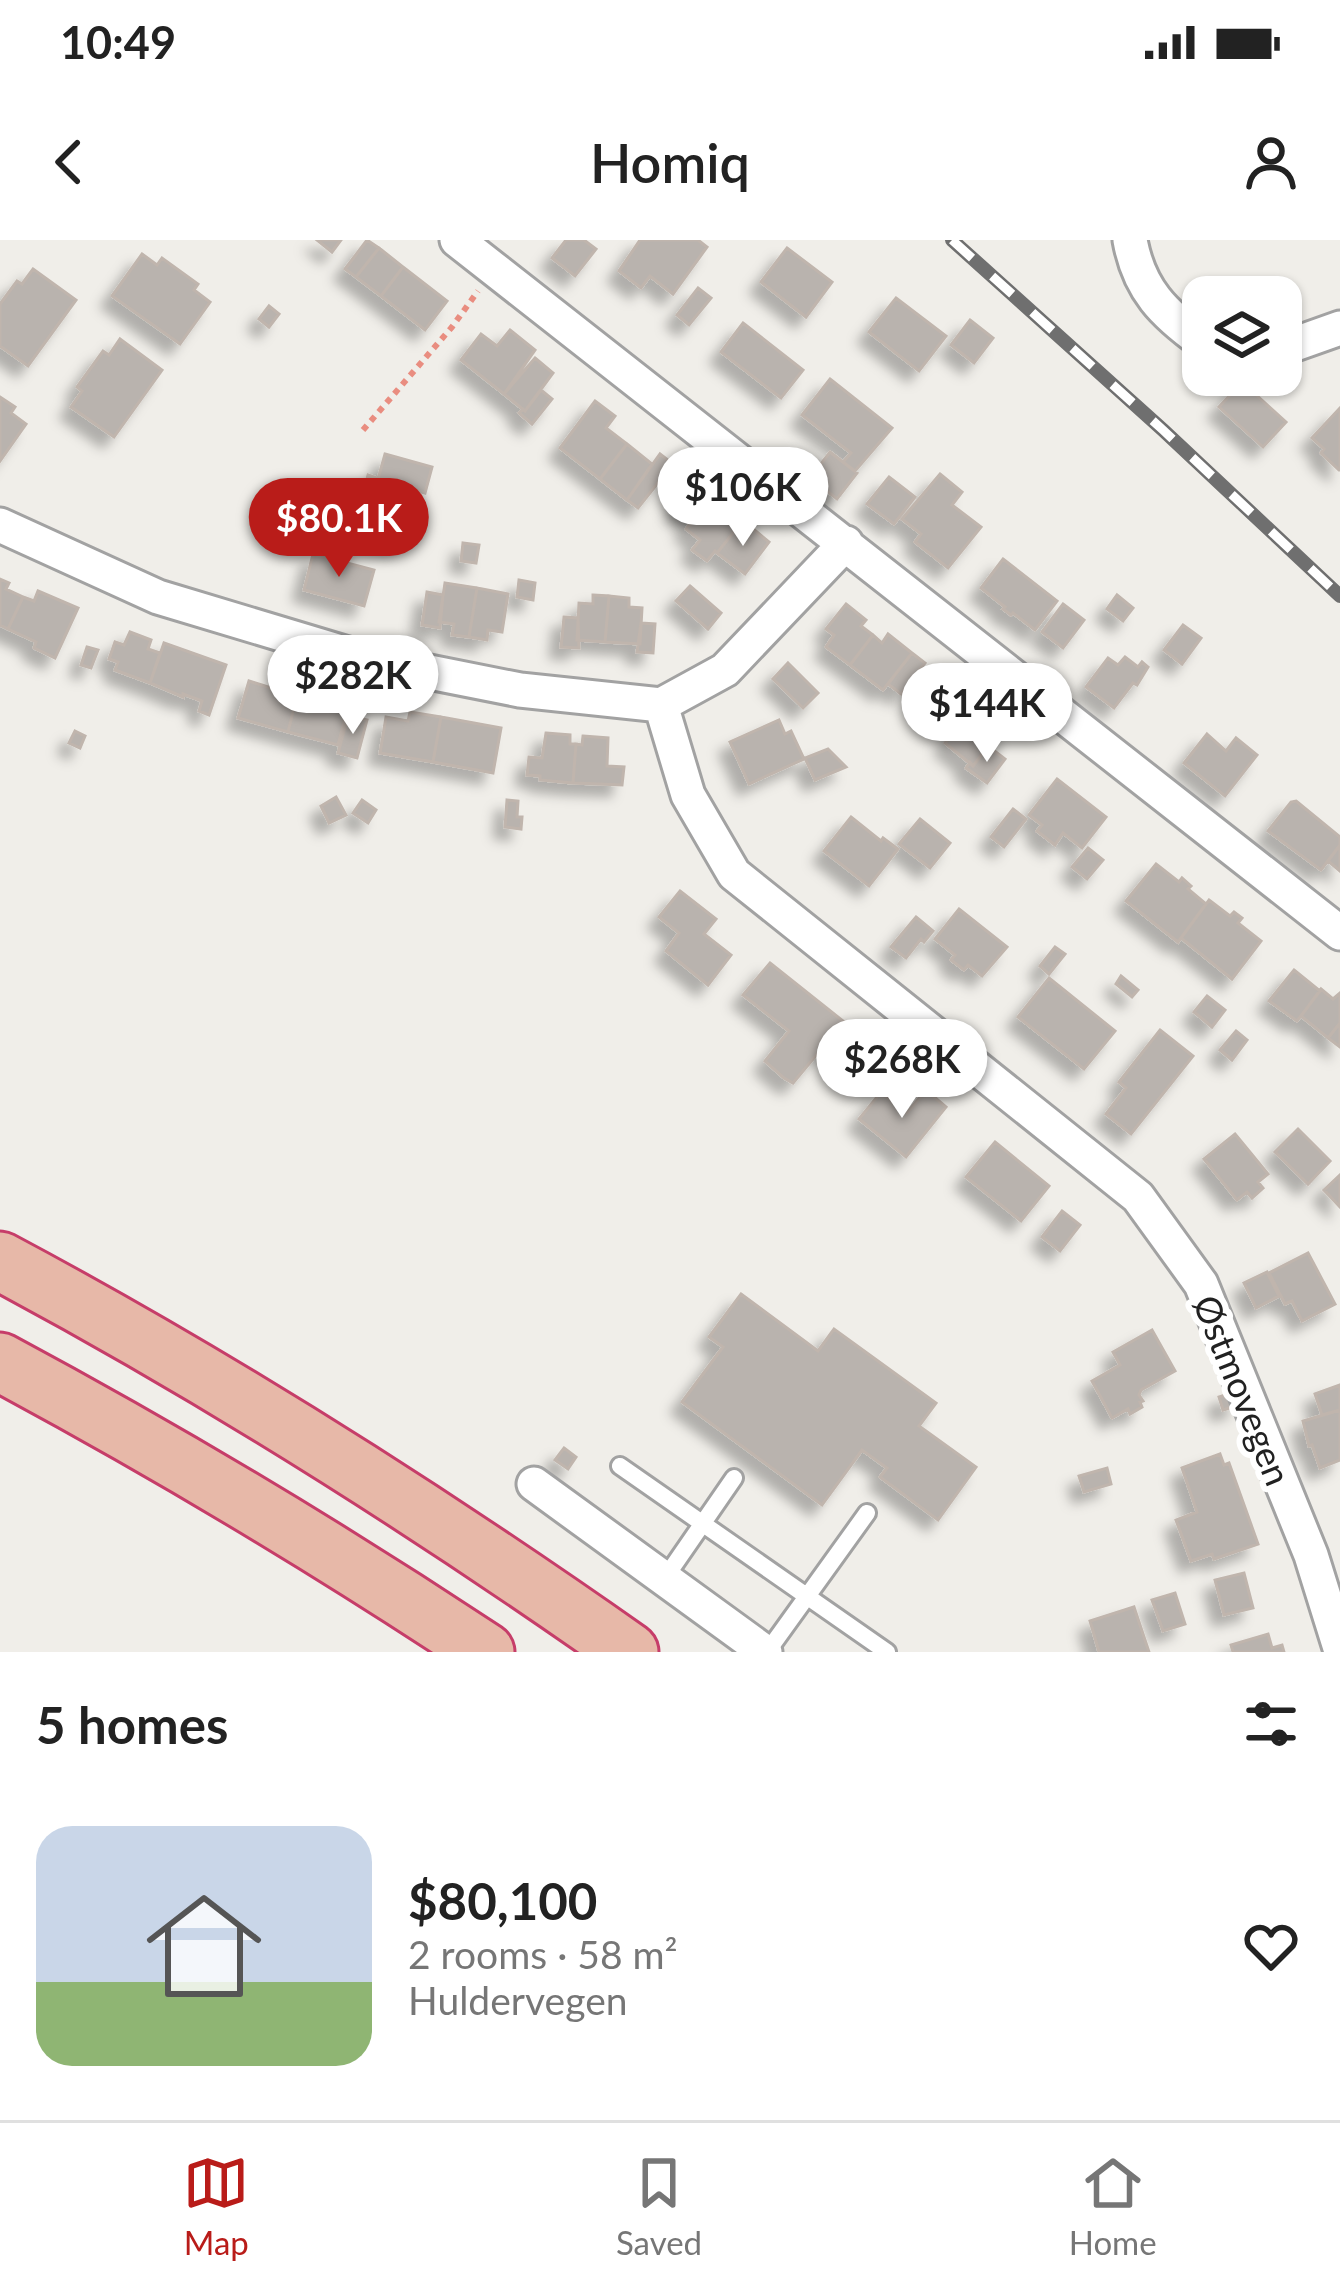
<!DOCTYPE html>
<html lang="en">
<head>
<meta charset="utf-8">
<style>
  body { margin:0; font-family:Lato,sans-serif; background:#f6f6f6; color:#222; height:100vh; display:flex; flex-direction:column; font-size:45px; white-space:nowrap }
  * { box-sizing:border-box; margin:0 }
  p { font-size:39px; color:#767676 }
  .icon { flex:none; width:66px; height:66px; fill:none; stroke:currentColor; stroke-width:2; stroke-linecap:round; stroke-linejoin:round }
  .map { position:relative; height:1412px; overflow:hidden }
  .sheet { display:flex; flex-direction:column; background:#fff; flex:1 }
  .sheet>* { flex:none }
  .controls { position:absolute; left:1182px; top:36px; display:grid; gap:24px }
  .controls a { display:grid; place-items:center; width:120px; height:120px; border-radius:24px; background:#fff; box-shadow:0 3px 9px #0004; font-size:60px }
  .price { position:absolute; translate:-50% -102px; padding:0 27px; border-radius:42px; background:#fff; color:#222; font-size:39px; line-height:78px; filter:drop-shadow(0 3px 6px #0008) }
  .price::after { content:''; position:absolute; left:50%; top:72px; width:36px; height:27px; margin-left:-18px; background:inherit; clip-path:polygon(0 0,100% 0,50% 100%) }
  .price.current { background:#b91c19; color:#fff }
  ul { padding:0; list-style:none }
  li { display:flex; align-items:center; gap:36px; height:300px; padding:0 36px }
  li span { display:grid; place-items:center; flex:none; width:336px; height:240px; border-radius:36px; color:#555 }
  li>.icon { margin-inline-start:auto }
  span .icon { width:144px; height:144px; fill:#fffc; stroke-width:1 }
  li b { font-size:51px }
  h2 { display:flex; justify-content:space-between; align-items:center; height:144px; padding:0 36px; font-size:51px }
  .status { display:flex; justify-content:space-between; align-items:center; height:84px; padding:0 60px; background:#fff; direction:ltr }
  .status svg { height:33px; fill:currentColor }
  header { display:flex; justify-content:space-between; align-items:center; height:156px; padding:0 36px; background:#fff; font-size:54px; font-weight:600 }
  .tabs { display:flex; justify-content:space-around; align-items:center; height:168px; border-top:3px solid #e0e0e0; background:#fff; font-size:33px; color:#767676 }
  .tabs a { display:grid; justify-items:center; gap:6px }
  .tabs .current { color:#b91c19 }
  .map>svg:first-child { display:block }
  .building { fill:#b9b3ae; stroke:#c0b5ad; stroke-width:3; filter:url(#shadow) }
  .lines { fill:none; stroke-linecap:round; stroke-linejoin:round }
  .service-casing { stroke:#a2a2a2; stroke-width:22 }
  .minor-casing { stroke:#a2a2a2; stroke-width:39 }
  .trunk-casing { stroke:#c63d69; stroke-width:63 }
  .path { stroke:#e98d80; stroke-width:6; stroke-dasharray:6 6; stroke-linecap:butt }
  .service { stroke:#fff; stroke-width:16 }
  .minor { stroke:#fff; stroke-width:33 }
  .trunk { stroke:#e7b8a8; stroke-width:57 }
  .rail-casing { stroke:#6f6f6f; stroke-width:14 }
  .rail { stroke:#fff; stroke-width:9; stroke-dasharray:27; stroke-linecap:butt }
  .labels { text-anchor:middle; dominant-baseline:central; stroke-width:12; stroke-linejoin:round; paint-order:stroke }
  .street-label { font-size:36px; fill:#212121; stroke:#fff }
</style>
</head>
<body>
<div class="status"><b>10:49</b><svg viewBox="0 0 49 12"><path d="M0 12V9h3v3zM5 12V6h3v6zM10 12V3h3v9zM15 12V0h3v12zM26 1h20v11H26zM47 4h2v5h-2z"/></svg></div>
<header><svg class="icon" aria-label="back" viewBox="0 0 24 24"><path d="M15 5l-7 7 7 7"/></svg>Homiq<svg class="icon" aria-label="person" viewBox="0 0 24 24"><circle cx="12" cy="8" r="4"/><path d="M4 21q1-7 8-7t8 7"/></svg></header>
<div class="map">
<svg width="1340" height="1412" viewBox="0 0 1340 1412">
  <defs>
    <filter id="shadow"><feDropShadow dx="-11" dy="11" stdDeviation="6" flood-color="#0004"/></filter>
  </defs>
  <rect width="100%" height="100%" fill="#f0eee9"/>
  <path class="building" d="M317,0h24l-9,12z
    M367,0l12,8 -23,29 -11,-8z
    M566,0h18l12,9 -21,27 -23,-18z
    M640,0h58l9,7 -34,47 -23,-18 -9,12 -22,-17z
    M379,8l24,19 -22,29 -25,-19z
    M787,8l45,34 -26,35 -45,-35z
    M142,14l15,11 5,-7 36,26 -4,6 16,12 -30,42 -68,-48z
    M403,27l44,34 -22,29 -44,-34z
    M33,29l43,31 -48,66 -28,-20v-42l17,-23 5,3z
    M698,48l13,10 -22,27 -12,-10z
    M896,58l50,38 -27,35 -50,-39z
    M269,66l10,8 -10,13 -10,-8z
    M970,80l23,18 -19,25 -23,-18z
    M743,83l60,47 -22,28 -60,-46z
    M510,90l25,20 -31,44 -43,-34 20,-26 16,12z
    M120,99l42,31 -48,67 -43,-30 11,-16 -5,-4 26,-36 6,4z
    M535,118l18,15 -28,38 -21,-17z
    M830,139l62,49 -37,43 -12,-9 8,-9 -49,-38z
    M1242,142l44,40 -23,25 -44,-40z
    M541,150l11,9 -20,25 -13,-11 4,-4 2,2z
    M0,157l15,10 -4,6 15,11 -26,37z
    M595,161l20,15 -9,12 21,16 -27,35 -40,-31z
    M1340,168v62h-1l-18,-17 3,-4 -12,-11z
    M627,204l25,20 -25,36 -27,-21z
    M830,212l27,21 -20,26 -27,-21z
    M385,214l47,13 -7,26 -47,-14z
    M660,214l13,10 -35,44 -11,-8z
    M940,234l22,18 -10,13 29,22 -33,41 -33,-26 6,-8 -19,-15z
    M368,235l46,16 -14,52 -47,-12z
    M889,237l26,20 -21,27 -27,-20z
    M695,244l11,9 -9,12 5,4 -11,14 -16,-14z
    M711,257l20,16 -6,7 12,8 -20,25 -2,-2 -8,10 -15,-11 8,-10 -14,-11z
    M737,288l9,8 6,-8 17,14 -24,32 -28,-21z
    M463,303l16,2 -3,18 -15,-2z
    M313,314l61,16 -10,36 -60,-16z
    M1003,319l54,42 -22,29 -22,-17 -2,2 -8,-6 2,-2 -24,-19z
    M0,339l9,4 -3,6 17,8 -15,32 -8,-4z
    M519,340l16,3 -2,17 -16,-3z
    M445,343l32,5 -8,49 -17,-2 2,-11 -15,-2z
    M690,346l31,27 -13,16 -32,-28z
    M477,348l31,6 -6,38 -14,-2 -1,10 -18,-3z
    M38,351l40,17 -23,50 -21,-10 2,-6 -28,-13 15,-32 11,4z
    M427,352l16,3 -3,33 -18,-3z
    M593,355l16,1 -4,46 -28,-2 2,-37 14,1z
    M1117,355l16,13 -10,13 -16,-12z
    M609,356l20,2v9l13,1 -2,36 -35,-2z
    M846,364l20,16 -5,6 12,9 -23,30 -24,-18 8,-12 -8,-6z
    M1063,364l21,16 -21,28 -21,-16z
    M564,377l14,1 1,30 -18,-1z
    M641,383l14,1 -2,29 -16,-1z
    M1183,385l18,13 -19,26 -18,-14z
    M130,392l21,8 -3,9 12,4 -10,30 -35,-13 3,-8 -9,-3 6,-17 9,3z
    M888,394l24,19 -29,37 -33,-25 23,-30 9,8z
    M164,403l62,22 -17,50 -10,-4 3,-10 -19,-7v3l-33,-14z
    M87,407l11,3 -7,18 -10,-3z
    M912,413l13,10 -24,31 -13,-10z
    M1125,417l13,10 4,-5 6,5 -11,18 -4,-2 -19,25 -28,-21 22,-29 10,7z
    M788,423l30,30 -15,15 -30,-29z
    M312,435l17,5 -2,9 -3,-1 -1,4 -11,-3z
    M249,441l48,15 -9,36 -50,-14z
    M297,456l51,11 -10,38 -50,-13z
    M970,470l29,22 -26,34 -28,-23z
    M410,472l31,5 -8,45 -53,-9 6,-36 22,4z
    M348,476l19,4 -10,38 -19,-5z
    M441,477l60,11 -8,45 -60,-11z
    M779,480l6,14 6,-3 13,28 -55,25 -19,-42z
    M75,491l10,5 -5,12 -11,-5z
    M546,493l24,2v9h6l-3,39 -33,-3v-4l-13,-1 2,-18 13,1z
    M1207,494l19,17 10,-13 21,17 -32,41 -41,-33z
    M583,496l25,2 -1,28 17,1 -2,18 -49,-2 3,-39 6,1z
    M988,506l17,13 -18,24 -21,-15 4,-6 3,4z
    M828,509l18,18 -31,13 -10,-22z
    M1057,539l49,38 -24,31 -19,-15 -8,12 -18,-14 5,-6 -13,-10z
    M336,557l10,18 -17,8 -8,-17z
    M362,560l14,10 -8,13 -15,-10z
    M507,560l11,1 -1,16h5l-1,12 -16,-2z
    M1296,561l44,36v8l-19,25 -53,-39 23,-29z
    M1013,569l13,10 -22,28 -13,-10z
    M851,577l30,24 2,-3 15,11 -29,37 -45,-35z
    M920,579l30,24 -20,25 -31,-24z
    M1340,605v26l-12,-10z
    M1088,608l15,12 -16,19 -15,-12z
    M1156,624l23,18 3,-4 9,8 -3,3 18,15 -28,38 -52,-41z
    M680,651l36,28 -12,15 27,21 -23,30 -42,-34 13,-18 -20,-16z
    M1209,660l21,16 4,-4 8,6 -4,5 23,18 -29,38 -51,-41z
    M959,669l48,38 -25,29 -14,-11 -4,5 -13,-10 4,-5 -20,-16z
    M916,677l17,14 -9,11 -3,-3 -15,19 -15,-11z
    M1055,707l10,7 -16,20 -9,-8z
    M770,723l78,62 -21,27 -4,-5 -30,36 -9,-5 -19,-17 24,-30 -46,-36z
    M1294,730l26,21 -23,30 -28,-20z
    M1121,736l17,14 -6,7 -16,-13z
    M1049,738l66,53 -31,38 -66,-52z
    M1321,749l12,10 7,-6v30l-12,15 -27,-22z
    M1207,756l18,14 -13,17 -18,-15z
    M1340,783v24l-12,-9z
    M1160,790l33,26 -62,78 -25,-20 20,-26 -7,-6z
    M1236,791l11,9 -15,20 -12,-10z
    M926,850l20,17 -40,50 -47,-38 22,-27 26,21z
    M1298,889l32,32 -22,23 -33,-32z
    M1235,894l33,40 -10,8 5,6 -11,10 -5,-6 -10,8 -33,-41z
    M995,902l54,44 -28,35 -55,-44z
    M1340,935v32l-16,-17z
    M1062,971l18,14 -20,26 -18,-14z
    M1308,1013l27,51 -33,17 -10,-20 -7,3 -16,-31z
    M1267,1032l12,24 -23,12 -12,-25z
    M741,1054l77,57 16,-22 102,74 -17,23 57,41 -38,53 -58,-43 7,-9 -25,-18 -40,55 -140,-103 41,-55 -14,-10z
    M1152,1090l23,41 -34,19 -2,5 4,6 -3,1 2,5 -12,7 -2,-5 -16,9 -20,-37 28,-16 -7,-13z
    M1340,1145v25l-18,5 -7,-21z
    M1235,1152l4,13 -16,5 -4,-13z
    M1340,1170v50l-20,8 -8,-23 -3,1 -6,-25z
    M564,1208l12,9 -8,12 -13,-9z
    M1220,1214l4,11 5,-2 29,81 -44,15 -2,-5 -21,7 -15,-41 21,-8 -15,-44z
    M1107,1228l4,16 -27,8 -5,-16z
    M1244,1333l9,35 -29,7 -9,-35z
    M1175,1353l10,31 -22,7 -11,-31z
    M1134,1367l15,45h-50l-9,-31z
    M1268,1394l4,14 10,-3 2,7h-51l-2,-7z"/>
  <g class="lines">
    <defs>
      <path id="service" d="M620,1226l267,186
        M665,1338l69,-100
        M767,1412l100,-139"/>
      <path id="minor" d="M457,0l883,693
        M1130,0c9,50 34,74 73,102
        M1281,109l59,-21
        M0,285l158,72 206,62 156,31 141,15 64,-35 121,-127
        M661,465l27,90 46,79 404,323 63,87 110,271 29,93
        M534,1244l231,168"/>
      <path id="trunk" d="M0,1021c218,116 427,249 629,391
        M0,1122c166,89 328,186 485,290"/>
    </defs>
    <use href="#service" class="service-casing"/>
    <use href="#minor" class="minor-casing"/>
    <use href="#trunk" class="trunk-casing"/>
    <path class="path" d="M363,190l89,-103 26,-36"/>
    <use href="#service" class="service"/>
    <use href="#minor" class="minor"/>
    <use href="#trunk" class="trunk"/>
    <defs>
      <path id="rail" d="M952,0l211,190 177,166"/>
    </defs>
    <use href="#rail" class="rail-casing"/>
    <use href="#rail" class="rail"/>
  </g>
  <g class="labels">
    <g class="street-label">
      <text transform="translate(1243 1150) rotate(68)">Østmovegen</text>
    </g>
  </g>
</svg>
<div class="controls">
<a><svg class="icon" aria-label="layers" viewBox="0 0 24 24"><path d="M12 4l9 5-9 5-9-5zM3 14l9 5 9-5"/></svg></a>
</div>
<b class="price" style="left:743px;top:309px">$106K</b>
<b class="price current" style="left:339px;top:340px">$80.1K</b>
<b class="price" style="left:353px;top:497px">$282K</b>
<b class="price" style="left:987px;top:525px">$144K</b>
<b class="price" style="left:902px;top:881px">$268K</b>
</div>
<section class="sheet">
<h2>5 homes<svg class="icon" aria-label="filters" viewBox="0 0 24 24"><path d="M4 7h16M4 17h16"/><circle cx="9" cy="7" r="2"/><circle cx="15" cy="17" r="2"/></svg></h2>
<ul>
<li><span style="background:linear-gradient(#c9d6e8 65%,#8fb573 0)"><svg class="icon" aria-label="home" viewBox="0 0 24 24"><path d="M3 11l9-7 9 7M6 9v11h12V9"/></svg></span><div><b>$80,100</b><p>2 rooms · 58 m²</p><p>Huldervegen</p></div><svg class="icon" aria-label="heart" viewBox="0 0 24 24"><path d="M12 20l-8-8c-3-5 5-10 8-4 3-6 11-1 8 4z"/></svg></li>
</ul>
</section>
<nav class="tabs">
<a class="current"><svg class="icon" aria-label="map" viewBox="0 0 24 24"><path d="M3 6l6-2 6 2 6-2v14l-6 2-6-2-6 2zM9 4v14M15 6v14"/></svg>Map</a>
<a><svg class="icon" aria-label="saved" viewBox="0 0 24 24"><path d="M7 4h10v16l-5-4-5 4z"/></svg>Saved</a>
<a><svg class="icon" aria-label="home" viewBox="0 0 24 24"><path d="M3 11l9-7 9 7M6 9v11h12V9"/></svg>Home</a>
</nav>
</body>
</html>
